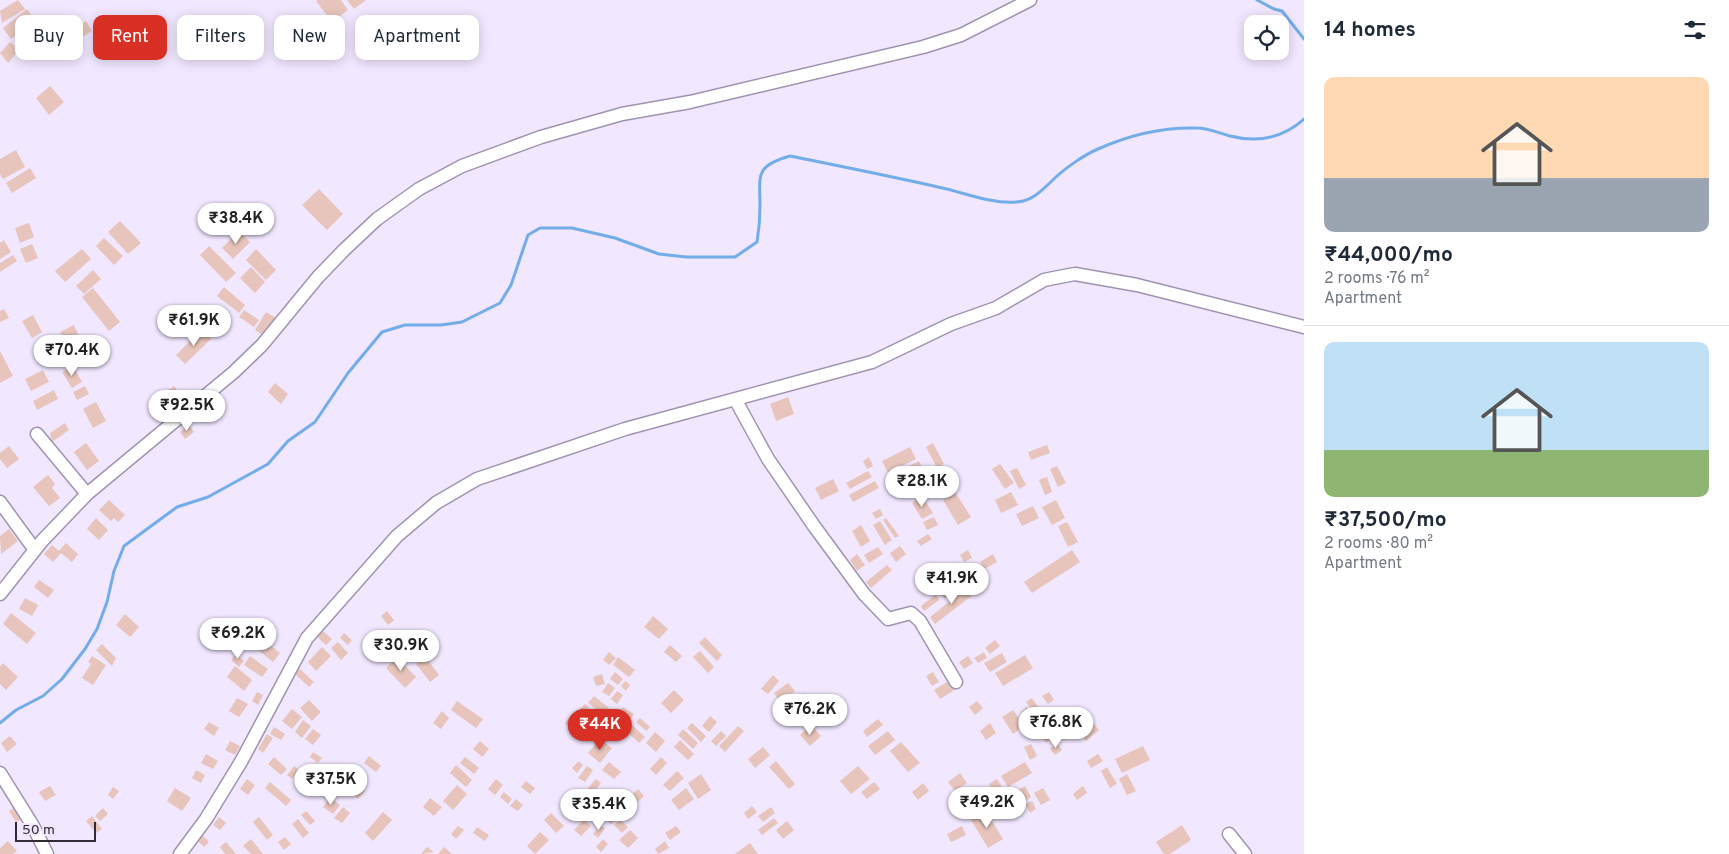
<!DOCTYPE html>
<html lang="en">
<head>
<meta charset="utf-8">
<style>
  body { margin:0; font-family:Overpass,sans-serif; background:#f6f6f7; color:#1f2937; height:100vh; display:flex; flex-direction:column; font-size:19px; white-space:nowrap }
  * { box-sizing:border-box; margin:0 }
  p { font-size:16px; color:#747a83 }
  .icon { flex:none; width:28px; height:28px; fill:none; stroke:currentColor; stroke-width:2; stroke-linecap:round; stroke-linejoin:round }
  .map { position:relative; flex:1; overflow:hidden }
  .panel { display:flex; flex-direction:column; background:#fff; width:425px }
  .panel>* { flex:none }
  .hud { position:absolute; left:15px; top:15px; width:475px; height:45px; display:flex; gap:10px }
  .buttons { position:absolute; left:1244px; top:15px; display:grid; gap:10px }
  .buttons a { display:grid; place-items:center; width:45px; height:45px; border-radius:10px; background:#fff; box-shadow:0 2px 12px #0003; font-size:25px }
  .scale { position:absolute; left:15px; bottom:12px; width:81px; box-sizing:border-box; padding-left:5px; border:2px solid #302c37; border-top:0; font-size:14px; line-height:18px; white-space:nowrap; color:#302c37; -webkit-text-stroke:4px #f1e7ff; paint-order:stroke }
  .price { position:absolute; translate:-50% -42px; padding:0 11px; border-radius:18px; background:#fff; color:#222; font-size:16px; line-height:32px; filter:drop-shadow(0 1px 2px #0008) }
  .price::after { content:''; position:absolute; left:50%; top:30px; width:15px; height:11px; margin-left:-8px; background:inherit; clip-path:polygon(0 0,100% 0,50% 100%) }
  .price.current { background:#d93025; color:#fff }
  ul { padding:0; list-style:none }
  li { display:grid; align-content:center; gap:10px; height:265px; padding:0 20px }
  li+li { border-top:1px solid #e0e1e3 }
  li span { display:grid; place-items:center; height:155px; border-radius:10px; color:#555 }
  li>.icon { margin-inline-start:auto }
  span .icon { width:90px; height:90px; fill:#fffc; stroke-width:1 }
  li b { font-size:21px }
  h2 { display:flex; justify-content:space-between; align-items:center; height:60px; padding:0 20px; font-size:21px }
  .chip { padding:0 18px; border-radius:10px; background:#fff; box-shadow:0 2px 12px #0003; font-size:18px; line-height:45px }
  .chip.current { background:#d93025; color:#fff }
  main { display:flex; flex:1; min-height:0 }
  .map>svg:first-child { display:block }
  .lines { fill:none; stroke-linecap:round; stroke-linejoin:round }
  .stream { stroke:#73ade9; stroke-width:3 }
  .building { fill:#e7c5bc }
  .street-casing { stroke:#9f94af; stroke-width:15 }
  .street { stroke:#fff; stroke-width:12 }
</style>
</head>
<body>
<main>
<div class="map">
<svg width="1304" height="854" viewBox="0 0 1304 854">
  <rect width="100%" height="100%" fill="#f1e7ff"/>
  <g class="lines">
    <path class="stream" d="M1257,0l17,9 8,2 22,28
      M0,723l16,-13 27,-14 19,-17 23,-30 12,-20 10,-27 7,-31 10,-25 53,-39 31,-10 60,-33 20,-23 27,-19 33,-49 34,-41 23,-7h36l21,-3 38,-19 11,-18 17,-50 12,-7h32l43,10 44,16 27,3h49l22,-15c2,-12 3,-24 3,-36 0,-30 -6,-40 30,-50 49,10 99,20 148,31 25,5 52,17 78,15 18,-1 28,-14 41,-26 10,-9 27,-21 41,-27 31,-14 64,-22 99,-21 11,0 22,5 33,8 28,7 53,2 74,-17"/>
  </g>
  <path class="building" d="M18,0l7,9 -23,14 -2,-12z
    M318,0h23l7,10 -16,12 -16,-21z
    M347,0h19l-12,9z
    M27,9l8,11 -24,19 -8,-11z
    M86,21l6,10 -19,12 -6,-10z
    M39,22l8,12 -22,15 -8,-12z
    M239,27l9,12 -9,8 -9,-12z
    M10,42l9,8 -11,13 -8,-10z
    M246,44l9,7 -4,6 -9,-8z
    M50,86l14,16 -15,13 -13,-17z
    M16,150l9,17 -22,12 -3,-5v-15z
    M30,168l6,10 -24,15 -6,-10z
    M319,189l24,25 -16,16 -25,-25z
    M120,221l21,22 -13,11 -20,-22z
    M29,223l5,14 -14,6 -5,-15z
    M239,231l11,11 -17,17 -11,-11z
    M104,238l19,18 -9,9 -18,-19z
    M4,240l7,12 -11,7v-16z
    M32,244l6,14 -12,5 -6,-14z
    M209,246l27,27 -10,9 -26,-27z
    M82,249l9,10 -26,23 -10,-11z
    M256,249l20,21 -10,10 -20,-20z
    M13,255l4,6 -17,11v-9z
    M251,267l14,15 -10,11 -15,-15z
    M93,270l8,9 -17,15 -8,-8z
    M224,287l21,18 -6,8 -22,-17z
    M93,288l27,34 -11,9 -27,-34z
    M4,309l5,9 -9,4v-11z
    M244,310l15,10 -5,7 -15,-10z
    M266,312l10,6 -12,18 -9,-6z
    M33,315l9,17 -10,6 -10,-17z
    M74,325l6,14 -13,7 -7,-14z
    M202,329l9,10 -26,25 -9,-9z
    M0,351l13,25 -13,7z
    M73,366l9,16 -10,6 -10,-16z
    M43,370l6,12 -18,9 -6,-12z
    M275,383l13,11 -7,10 -13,-12z
    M85,386l4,8 -12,6 -4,-8z
    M174,386l9,12 -17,13 -9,-12z
    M54,390l4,9 -21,11 -4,-9z
    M788,397l6,17 -18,7 -6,-17z
    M96,402l10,19 -13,7 -10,-19z
    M65,423l4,7 -17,12 -2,-9z
    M189,425l5,7 -9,7 -5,-7z
    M86,443l13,18 -12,9 -13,-18z
    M933,443l11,21 -7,4 -11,-21z
    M1047,445l3,8 -19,7 -3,-8z
    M9,446l10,13 -12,9 -7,-9v-6z
    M910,447l6,12 -28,14 -6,-12z
    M869,457l4,9 -6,3 -4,-8z
    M919,461l4,9 -9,5 -5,-9z
    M1000,464l14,19 -9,6 -13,-20z
    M1057,466l9,17 -8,4 -8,-18z
    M1017,468l9,17 -7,4 -9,-18z
    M868,471l4,6 -22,12 -4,-6z
    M48,475l7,9 -3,4 8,10 -11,8 -16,-19z
    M1047,477l5,15 -7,3 -6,-15z
    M833,479l6,12 -18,9 -6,-12z
    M875,481l4,7 -26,14 -4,-7z
    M955,492l16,25 -13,8 -15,-25z
    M1011,492l7,13 -17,8 -6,-13z
    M922,496l11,17 -11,6 -10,-16z
    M109,500l16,15 -7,7 -4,-4 -3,3 -12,-11z
    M1056,500l9,18 -13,7 -10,-18z
    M1033,506l6,12 -17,8 -6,-12z
    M880,509l3,6 -7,4 -4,-6z
    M934,517l4,8 -11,5 -4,-8z
    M96,518l12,12 -9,10 -12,-11z
    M886,518l13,18 -4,2 -12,-18z
    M880,521l12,19 -7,5 -12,-20z
    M1067,522l11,20 -10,5 -10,-21z
    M861,525l9,16 -9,6 -9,-16z
    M9,529l9,12 -17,13 -1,-18z
    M928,534l4,5 -11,7 -4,-5z
    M66,543l12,11 -6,8 -11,-9 -8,9 -9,-8 8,-9 7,6z
    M900,546l6,8 -10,8 -6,-9z
    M878,547l5,7 -14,9 -5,-8z
    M968,550l4,8 -8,4 -4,-7z
    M1072,550l8,12 -48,31 -8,-11z
    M857,554l8,11 -8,6 -7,-11z
    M993,554l4,8 -13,7 -4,-7z
    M974,564l4,7 -10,5 -4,-6z
    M887,565l5,5 -21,18 -5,-6z
    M39,580l15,10 -6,8 -14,-11z
    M947,586l5,7 -7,6 -6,-7z
    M968,587l6,7 -39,30 -5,-7z
    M936,594l3,6 -15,11 -3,-5z
    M25,598l13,7 -6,11 -13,-7z
    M387,611l7,9 -6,5 -7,-9z
    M11,613l25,20 -9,11 -24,-20z
    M125,614l14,13 -9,10 -14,-12z
    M653,616l15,13 -9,10 -15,-12z
    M323,631l9,8 -6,6 -9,-8z
    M344,633l8,7 -4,5 -8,-7z
    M705,637l17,18 -5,6 -18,-18z
    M264,640l16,13 -7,9 -16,-13z
    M995,640l5,6 -10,8 -5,-6z
    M338,642l10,11 -7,7 -10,-12z
    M102,644l14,14 -4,8 -16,-16z
    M670,645l12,11 -6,6 -12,-10z
    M322,647l9,9 -15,15 -8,-9z
    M700,651l14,16 -6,6 -15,-16z
    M609,652l7,6 -7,7 -6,-5z
    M984,652l3,6 -9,5 -4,-5z
    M1002,653l5,9 -17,10 -6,-9z
    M236,654l8,7 -5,6 -8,-7z
    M1025,655l8,13 -30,18 -8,-13z
    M92,656l14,9 -13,20 -11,-7 9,-14 -3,-2z
    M250,656l18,13 -6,8 -18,-12z
    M425,656l14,19 -9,7 -14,-18z
    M968,656l5,7 -9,6 -5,-7z
    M397,657l19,20 -11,11 -19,-20z
    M618,657l17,13 -6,7 -16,-12z
    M3,663l15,14 -12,13 -6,-6v-17z
    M235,666l17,14 -8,11 -17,-14z
    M300,669l14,13 -5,5 -14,-13z
    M615,672l8,7 -5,6 -8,-6z
    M933,672l6,10 -7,4 -6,-10z
    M602,674l3,10 -9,2 -3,-9z
    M773,675l6,6 -11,13 -7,-5z
    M950,680l6,9 -16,10 -6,-9z
    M625,681l5,4 -4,6 -5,-5z
    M608,683l7,5 -6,8 -7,-4z
    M788,683l7,8 -15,11 -6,-9z
    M674,690l10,10 -13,13 -10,-10z
    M617,691l6,4 -6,9 -6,-5z
    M257,692l6,3 -5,10 -6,-4z
    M1049,692l5,8 -6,4 -6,-8z
    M804,693l4,6 -17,12 -4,-7z
    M594,696l15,12 -5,7 -16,-12z
    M237,698l11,6 -9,13 -10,-6z
    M1032,698l11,16 -5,4 -12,-16z
    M309,700l12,12 -9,9 -12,-13z
    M457,701l26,18 -7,9 -25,-18z
    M977,701l6,7 -8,7 -6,-8z
    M585,704l4,3 -8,9 -4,-4z
    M623,707l11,7 -5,7 -11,-8z
    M1027,707l5,8 -7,4 -4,-7z
    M292,709l10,8 -10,12 -10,-8z
    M591,710l8,6 -6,8 -8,-6z
    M1013,710l11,16 -11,8 -11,-17z
    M442,711l7,7 -8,11 -8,-6z
    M571,715l12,9 -6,8 -12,-9z
    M710,716l7,6 -8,10 -7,-6z
    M640,718l10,9 -4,4 -10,-9z
    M878,719l5,6 -16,12 -4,-6z
    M303,720l8,6 -9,12 -7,-6z
    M209,722l10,6 -5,8 -10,-7z
    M1063,722l8,13 -7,5 -9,-13z
    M692,723l14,13 -5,6 -14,-14z
    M990,723l6,10 -10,7 -6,-9z
    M631,724l14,13 -6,6 -14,-13z
    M1094,724l5,6 -13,11 -5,-6z
    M811,725l10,11 -11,10 -10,-11z
    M738,726l6,5 -19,21 -6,-6z
    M274,727l11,7 -4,6 -11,-6z
    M586,727l8,7 -7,8 -8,-6z
    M313,729l8,6 -8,10 -8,-6z
    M683,729l15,14 -5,6 -15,-14z
    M721,731l5,5 -10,10 -5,-5z
    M888,731l7,9 -20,15 -7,-9z
    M655,732l10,9 -9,11 -10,-9z
    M1049,732l4,5 -7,6 -4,-6z
    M267,734l6,4 -10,15 -5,-4z
    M10,736l7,8 -10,8 -6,-9z
    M600,739l12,9 -12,15 -12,-10z
    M680,740l14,14 -6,6 -14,-13z
    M230,741l10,5 -5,9 -10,-5z
    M480,741l9,8 -7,8 -9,-8z
    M901,742l19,21 -12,9 -18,-21z
    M1057,743l5,7 -7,5 -5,-6z
    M1031,744l6,12 -7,4 -6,-13z
    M1143,746l7,14 -28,13 -7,-14z
    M763,747l7,8 -15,13 -7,-9z
    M313,752l9,6 -4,5 -8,-6z
    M206,754l12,7 -5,8 -12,-6z
    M1098,754l5,7 -12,7 -4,-7z
    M369,756l12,10 -5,6 -12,-9z
    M274,757l13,12 -6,6 -13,-11z
    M465,757l14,11 -5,6 -14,-11z
    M661,757l6,6 -11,12 -6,-6z
    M579,761l4,4 -6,8 -5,-5z
    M776,761l19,23 -6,5 -20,-22z
    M609,762l12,10 -7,7 -12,-9z
    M1025,762l7,11 -24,14 -7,-11z
    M456,765l16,15 -6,7 -16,-14z
    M294,766l5,4 -7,9 -5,-4z
    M587,766l6,4 -8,12 -7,-4z
    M858,766l12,13 -19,15 -11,-13z
    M1107,767l10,17 -7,4 -9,-17z
    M196,770l9,5 -4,8 -9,-5z
    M677,771l7,7 -14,13 -7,-6z
    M960,773l7,10 -12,8 -7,-9z
    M701,774l10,16 -13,9 -10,-16z
    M1127,774l9,17 -9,4 -8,-16z
    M348,776l17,15 -7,8 -18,-15z
    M247,779l8,6 -7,10 -8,-6z
    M496,779l7,6 -8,10 -7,-6z
    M596,779l5,4 -8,10 -5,-5z
    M997,779l8,13 -7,5 -9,-13z
    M526,781l9,7 -5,6 -9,-7z
    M270,782l21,18 -5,6 -21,-18z
    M874,782l6,7 -13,10 -6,-7z
    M923,783l6,8 -11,9 -6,-8z
    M457,785l10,9 -14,16 -10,-9z
    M50,786l6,9 -11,6 -6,-9z
    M1025,786l6,11 -10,6 -7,-11z
    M1083,786l4,7 -10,7 -4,-6z
    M113,787l6,4 -6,8 -5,-4z
    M175,788l16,10 -9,13 -15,-10z
    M686,788l8,11 -15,11 -8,-10z
    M1043,788l7,12 -9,5 -7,-12z
    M638,789l6,7 -15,14 -6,-7z
    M504,792l8,7 -4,5 -8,-7z
    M609,792l7,7 -8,8 -7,-6z
    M330,797l10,8 -7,9 -10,-7z
    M430,798l12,9 -8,9 -11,-9z
    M516,799l7,6 -5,6 -8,-5z
    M1032,801l4,8 -6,4 -5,-9z
    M752,806l5,6 -9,7 -4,-6z
    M15,807l8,11 -7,4 -7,-11z
    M343,807l7,6 -8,10 -8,-5z
    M771,807l4,6 -12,9 -5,-6z
    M103,808l5,6 -8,7 -5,-5z
    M615,809l6,6 -10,9 -6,-5z
    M306,811l9,10 -5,4 -9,-10z
    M986,811l17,28 -15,9 -17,-28z
    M383,812l9,8 -19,21 -8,-8z
    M551,813l13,13 -8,7 -12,-13z
    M92,816l10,13 -6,4 -10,-12z
    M219,817l7,6 -6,7 -7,-5z
    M259,817l14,18 -6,5 -14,-18z
    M774,818l4,5 -16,12 -4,-5z
    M298,819l11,14 -6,5 -11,-14z
    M584,819l7,7 -10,10 -7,-6z
    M620,820l8,7 -6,6 -8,-8z
    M787,821l7,9 -11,9 -7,-9z
    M600,825l5,3 -7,10 -5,-4z
    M1182,825l9,15 -21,14h-6l-8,-12z
    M458,826l6,4 -8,9 -5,-5z
    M676,826l5,6 -11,8 -5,-7z
    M962,826l4,9 -15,7 -4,-8z
    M477,827l12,8 -4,6 -12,-8z
    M630,830l8,8 -10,10 -9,-8z
    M540,832l9,8 -14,14 -8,-8z
    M202,835l7,7 -5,5 -7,-7z
    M285,837l6,7 -7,6 -6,-8z
    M251,839l12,15h-12l-8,-8z
    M603,839l5,5 -7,8 -5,-5z
    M8,841l9,10 -4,3h-13v-6z
    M665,841l4,7 -11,6 -3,-5z
    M226,842l10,12h-11l-5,-7z
    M750,843l8,11h-23z
    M427,847l7,5 -13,2z
    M444,847l8,7h-14z"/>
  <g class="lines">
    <defs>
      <path id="street" d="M735,399l33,60 46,67 50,68 24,25 23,-6 9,8 36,61
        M37,434l50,60
        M0,502l35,48
        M0,594l42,-53 45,-47 147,-122 28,-27 56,-68 26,-27 33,-31 42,-30 43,-23 79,-29 81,-23 68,-12 233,-55 38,-12 69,-35
        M0,773l33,53 14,28
        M1229,834l16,20
        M180,854l26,-35 36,-59 65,-122 90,-102 39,-33 41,-24 148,-50 247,-67 79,-38 45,-16 48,-28 15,-3 16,-3 62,11 167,42"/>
    </defs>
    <use href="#street" class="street-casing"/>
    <use href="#street" class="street"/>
  </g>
</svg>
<div class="buttons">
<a><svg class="icon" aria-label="locate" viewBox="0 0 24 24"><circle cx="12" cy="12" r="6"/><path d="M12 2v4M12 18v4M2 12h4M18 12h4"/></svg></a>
</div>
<div class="scale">50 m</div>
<b class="price" style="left:236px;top:245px">₹38.4K</b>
<b class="price" style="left:194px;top:347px">₹61.9K</b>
<b class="price" style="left:72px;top:377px">₹70.4K</b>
<b class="price" style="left:187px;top:432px">₹92.5K</b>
<b class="price" style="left:922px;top:508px">₹28.1K</b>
<b class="price" style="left:952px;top:605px">₹41.9K</b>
<b class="price" style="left:238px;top:660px">₹69.2K</b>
<b class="price" style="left:401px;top:672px">₹30.9K</b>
<b class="price" style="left:810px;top:736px">₹76.2K</b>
<b class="price" style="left:1056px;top:749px">₹76.8K</b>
<b class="price current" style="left:600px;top:751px">₹44K</b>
<b class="price" style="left:331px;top:806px">₹37.5K</b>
<b class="price" style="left:987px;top:829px">₹49.2K</b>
<b class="price" style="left:599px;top:831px">₹35.4K</b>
<div class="hud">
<a class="chip">Buy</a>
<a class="chip current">Rent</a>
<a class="chip">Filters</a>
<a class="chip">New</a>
<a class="chip">Apartment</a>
</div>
</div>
<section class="panel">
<h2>14 homes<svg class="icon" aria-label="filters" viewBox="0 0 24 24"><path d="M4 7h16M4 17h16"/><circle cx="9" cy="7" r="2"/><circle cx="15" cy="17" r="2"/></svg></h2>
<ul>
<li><span style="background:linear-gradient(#ffd9b3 65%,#9aa5b1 0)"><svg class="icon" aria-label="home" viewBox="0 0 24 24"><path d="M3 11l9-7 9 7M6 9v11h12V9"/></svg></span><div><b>₹44,000/mo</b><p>2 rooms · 76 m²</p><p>Apartment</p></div></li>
<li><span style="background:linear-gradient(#bfe0f5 70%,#8fb573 0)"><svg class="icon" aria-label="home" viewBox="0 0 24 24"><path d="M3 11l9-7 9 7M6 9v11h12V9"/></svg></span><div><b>₹37,500/mo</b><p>2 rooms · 80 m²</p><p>Apartment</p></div></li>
</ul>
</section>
</main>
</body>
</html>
